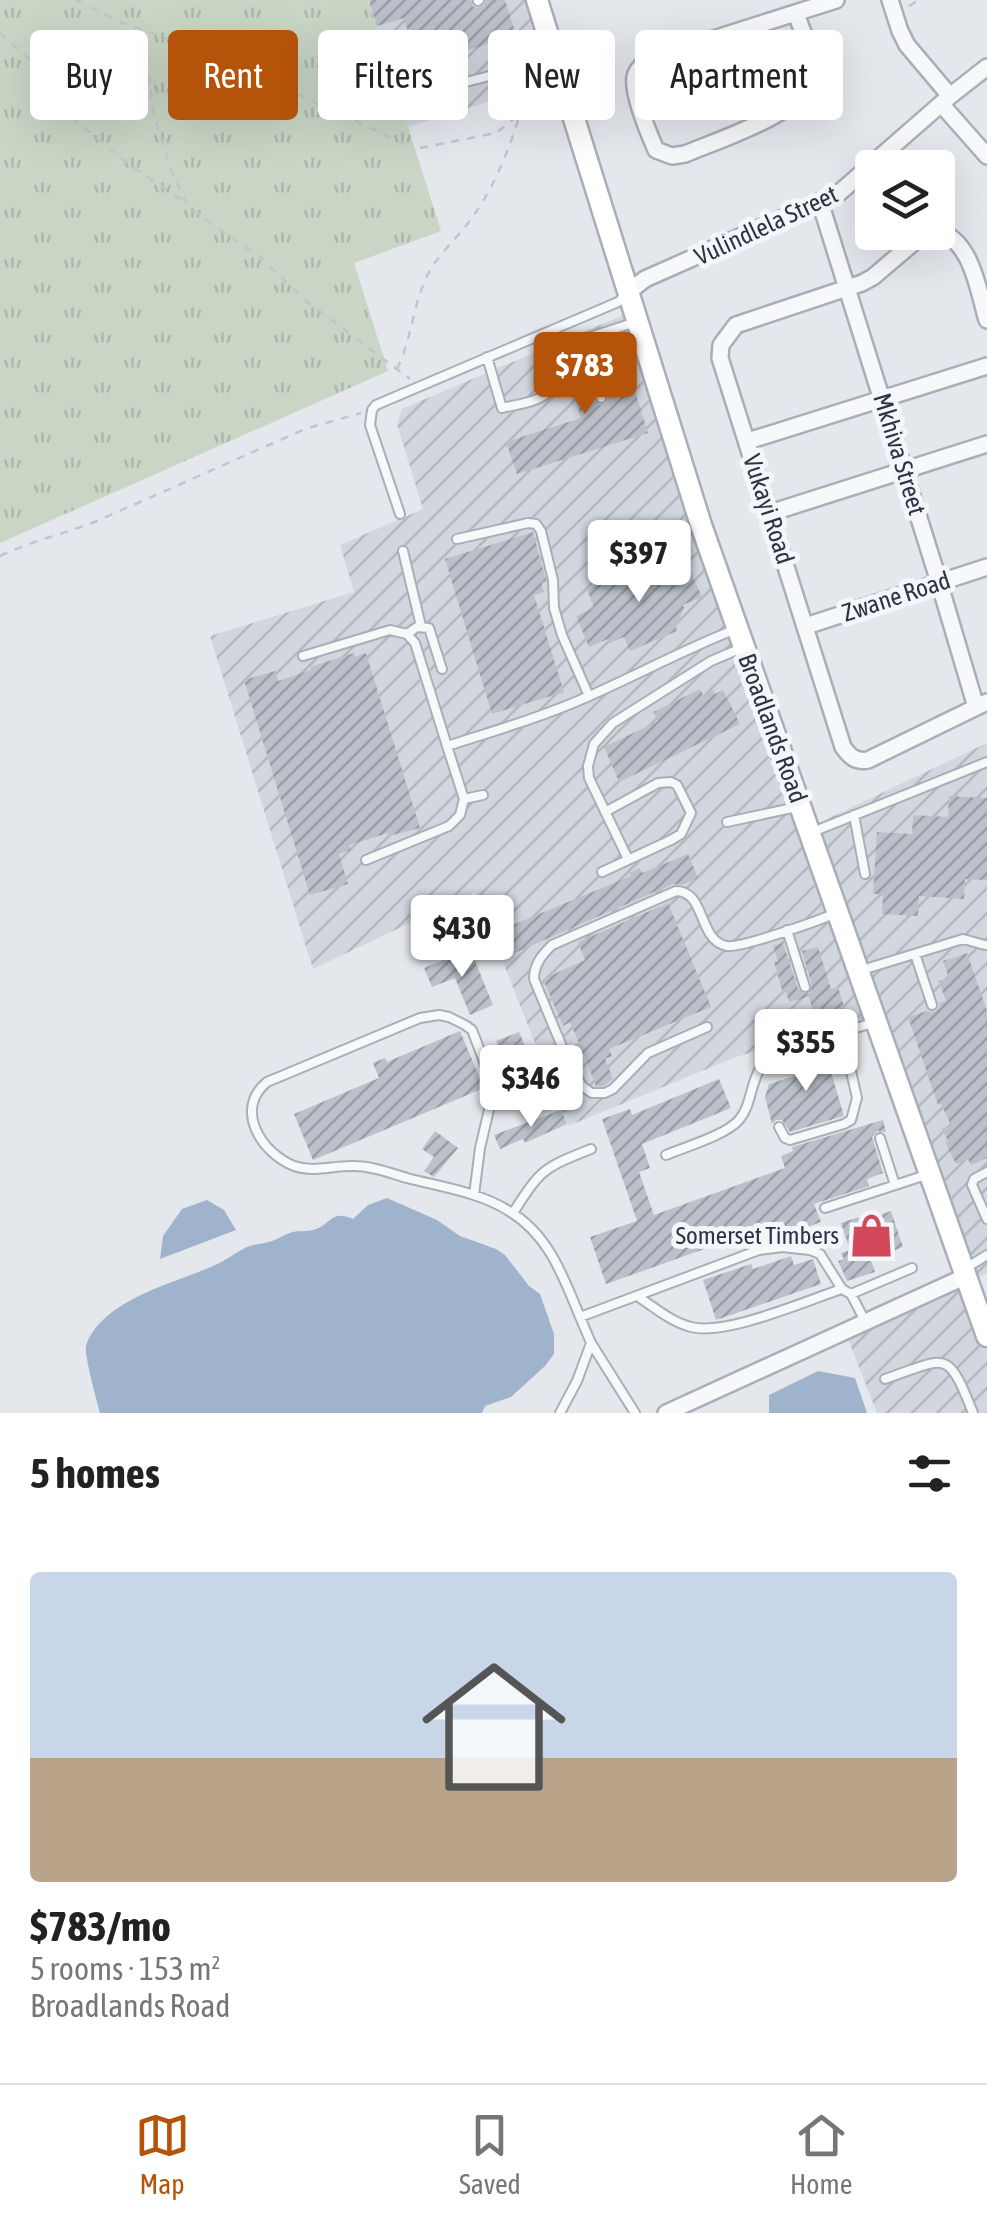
<!DOCTYPE html>
<html lang="en">
<head>
<meta charset="utf-8">
<style>
  body { margin:0; font-family:"Asap Condensed",sans-serif; background:#f6f6f6; color:#222; height:100vh; display:flex; flex-direction:column; font-size:38px; white-space:nowrap }
  * { box-sizing:border-box; margin:0 }
  p { font-size:32px; color:#767676 }
  .icon { flex:none; width:55px; height:55px; fill:none; stroke:currentColor; stroke-width:2; stroke-linecap:round; stroke-linejoin:round }
  .map { position:relative; height:1413px; overflow:hidden }
  .sheet { display:flex; flex-direction:column; background:#fff; flex:1 }
  .sheet>* { flex:none }
  .top-card { position:absolute; left:30px; top:30px; width:928px; height:90px; display:flex; gap:20px }
  .fabs { position:absolute; left:855px; top:150px; display:grid; gap:20px }
  .fabs a { display:grid; place-items:center; width:100px; height:100px; border-radius:10px; background:#fff; box-shadow:0 10px 40px #0002; font-size:50px }
  .price { position:absolute; translate:-50% -85px; padding:0 22px; border-radius:10px; background:#fff; color:#222; font-size:32px; line-height:65px; filter:drop-shadow(0 2px 5px #0008) }
  .price::after { content:''; position:absolute; left:50%; top:60px; width:30px; height:22px; margin-left:-15px; background:inherit; clip-path:polygon(0 0,100% 0,50% 100%) }
  .price.active { background:#b45309; color:#fff }
  ul { padding:0; list-style:none }
  li { display:grid; align-content:center; gap:20px; height:530px; padding:0 30px }
  li+li { border-top:2px solid #e0e0e0 }
  li span { display:grid; place-items:center; height:310px; border-radius:10px; color:#555 }
  li>.icon { margin-inline-start:auto }
  span .icon { width:180px; height:180px; fill:#fffc; stroke-width:1 }
  li b { font-size:42px }
  h2 { display:flex; justify-content:space-between; align-items:center; height:120px; padding:0 30px; font-size:42px }
  .tag { padding:0 35px; border-radius:10px; background:#fff; box-shadow:0 10px 40px #0002; font-size:35px; line-height:90px }
  .tag.active { background:#b45309; color:#fff }
  .dock { display:flex; justify-content:space-around; align-items:center; height:140px; border-top:2px solid #e0e0e0; background:#fff; font-size:28px; color:#767676 }
  .dock a { display:grid; justify-items:center; gap:5px }
  .dock .active { color:#b45309 }
  .map>svg:first-child { display:block }
  .industrial { fill:url(#industrial-furrows) }
  .grass { fill:url(#grass-tufts) }
  .water { fill:#9fb4cc }
  .building { fill:url(#building-hatch) }
  .lines { fill:none; stroke-linecap:round; stroke-linejoin:round }
  .lane-casing { stroke:#a9aeb7; stroke-width:12 }
  .street-casing { stroke:#a9aeb7; stroke-width:20 }
  .secondary-casing { stroke:#a9aeb7; stroke-width:25 }
  .path { stroke:#c2c5cb; stroke-width:2.5; stroke-dasharray:8 8; stroke-linecap:butt }
  .lane { stroke:#f7f8fa; stroke-width:8 }
  .street { stroke:#f7f8fa; stroke-width:15 }
  .secondary { stroke:#fff; stroke-width:20 }
  .labels { text-anchor:middle; dominant-baseline:central; stroke-width:10; stroke-linejoin:round; paint-order:stroke }
  .street-label { font-size:25px; fill:#2b3445; stroke:#f4f6f9 }
  .poi-label { font-size:25px; fill:#2b3445; stroke:#f4f6f9; text-anchor:end }
</style>
</head>
<body>
<div class="map">
<svg width="987" height="1413" viewBox="0 0 987 1413">
  <defs>
    <pattern id="industrial-furrows" width="10" height="10" patternUnits="userSpaceOnUse" patternTransform="scale(2.5)"><rect width="10" height="10" fill="#d2d6de"/><path d="M-1 1l2-2M0 10L10 0M9 11l2-2" fill="none" stroke="#b4b8c0"/></pattern>
    <pattern id="grass-tufts" width="24" height="20" patternUnits="userSpaceOnUse" patternTransform="scale(2.5)"><rect width="24" height="20" fill="#c9d6c5"/><path d="M3 7l-1-3M5 7V3M7 7l1-3M15 17l-1-3M17 17v-4M19 17l1-3" fill="none" stroke="#adb8ab"/></pattern>
    <pattern id="building-hatch" width="6" height="6" patternUnits="userSpaceOnUse" patternTransform="scale(2.5)"><rect width="6" height="6" fill="#bbc0ca"/><path d="M-1 1l2-2M0 6l6-6M5 7l2-2" fill="none" stroke="#989da6"/></pattern>
  </defs>
  <rect width="100%" height="100%" fill="#e4e7ec"/>
  <path class="industrial" d="M368,0h171l24,78 -155,49z
    M635,310l175,517 177,-84v530l-20,10 20,52v78h-110l-29,-74 119,-57 -92,-266 -139,41 -168,69 -93,-234 -162,77 -103,-333 144,-44 -14,-47 83,-36 -26,-85 5,-15z"/>
  <path class="grass" d="M0,0h368l73,231 -87,32 34,108 -388,172z"/>
  <path class="water" d="M387,1198l50,22 23,16 36,13 9,6 24,31 11,8 14,40v20l-9,12 -34,31 -26,9 -3,7h-382c-3,-12 -16,-58 -14,-67 15,-46 89,-63 127,-80 12,-5 22,-13 34,-19 7,-3 14,-3 22,-5 8,-2 14,-7 21,-9 7,-3 15,-1 23,-3 19,-5 17,-21 40,-11l15,-14z
    M207,1200l17,10 12,20 -76,29 3,-23 19,-27z
    M818,1371l37,7 12,35h-98v-18z"/>
  <path class="building" d="M369,0h102l1,6 5,2 6,-2 3,-6h19l11,35 -57,18 -5,-14 -40,13 -10,-34 -27,8z
    M608,339l11,35 10,-3 19,62 -131,41 -11,-32 75,-24 -19,-64 16,-5 16,52 6,4 7,-3 1,-6 -16,-52z
    M533,532l13,49 -5,1 3,10 -10,3 30,97 -72,22 -47,-155z
    M662,557l5,12 19,-8 16,36 -19,8 1,3 -8,20 1,3 -47,20 -6,-14 -14,6 -2,-4 -19,8 -13,-31 18,-8 -7,-19z
    M354,653l1,4 11,-4 54,175 -31,8 -1,-3 -39,12 2,5 -12,4 9,30 -38,11 -66,-215 31,-9 3,10 33,-11 -1,-3z
    M700,689l3,6 10,-5 2,4 8,-4 17,34 -121,58 -15,-35 54,-26 -5,-9z
    M949,796l38,2v82l-22,-1 -1,20 -45,-3 -1,20 -36,-2 1,-20h-10l4,-62 35,2 1,-19 35,2z
    M688,854l10,24 -16,7 -9,-1 -168,73 -18,-42 15,-7 8,18 121,-50 -2,-3 11,-5 2,5z
    M668,903l43,104 -102,42 3,7 -7,3 8,20 -10,7h-7l-12,-31 -5,2 -5,-12 5,-2 -9,-21 -7,4 -20,-47 42,-19 -7,-18z
    M783,943l15,46 6,5 6,-1 2,-7 -10,-35 16,-4 13,42 7,-2 10,33 -13,4 -3,-11 -17,5 -6,-21 -20,5 -3,-10 -3,1 -9,-31 4,-1 -5,-15z
    M470,949l23,56 -23,10 -15,-37 -23,9 -8,-19z
    M967,953l20,58v147l-16,7 -3,-6 -12,5 -11,-22 3,-1 -6,-12 9,-4 -10,-21 -3,1 -30,-88 19,-6 8,1 5,-6 -1,-3 7,-2 -7,-20 10,-3 -6,-17z
    M460,1031l24,57 -171,72 -19,-46 85,-36 -6,-15 12,-5 2,4z
    M519,1032l8,18 7,-3 17,41 -30,13 -25,-60z
    M823,1045l21,71 -54,16 -8,-12h-6l-4,4 -7,-27 4,-13 36,-11 -6,-20z
    M719,1079l12,29 -89,36 8,24 -11,4 15,43 131,-47 -4,-12 12,-5 -1,-4 91,-27 3,12 -9,-1 -5,6 11,36 -16,6 2,7 -55,18 7,18 -33,12 -5,-13 -177,63 -16,-47 47,-16 -35,-102 28,-10 2,6z
    M561,1110l6,14 -42,19 -2,-4 -23,10 -6,-14z
    M435,1131l23,17 -24,29 -10,-6 10,-14 -12,-8z
    M891,1211l12,36 -32,13 4,12 -28,9 -9,-20 6,-2 -3,-6 9,-3 -9,-27 18,-6 1,5z
    M791,1256l3,9 19,-6 8,25 -105,36 -13,-40 48,-16 2,5z"/>
  <g class="lines">
    <defs>
      <path id="lane" d="M478,1l1,-1
        M462,83l93,-24
        M583,340l18,58
        M487,357l15,51c16,-4 48,-6 50,-26 1,-9 -2,-18 -2,-26l6,-8 80,-26
        M400,514l-30,-89 2,-15 4,-5 242,-103 9,-8
        M457,539l71,-16 8,1 5,7 12,49 1,28 8,27 27,61
        M403,551l18,75
        M407,634l10,-7 12,1 13,41
        M303,656l87,-26 17,4 8,9 32,103
        M464,799l19,-4
        M854,815l11,59
        M727,822l70,-15
        M810,833l177,-71
        M628,859l-39,-81 -1,-12 6,-22 19,-21 98,-62 33,-14
        M366,860l83,-34 11,-11 4,-16 -17,-53c47,-15 95,-29 140,-49 50,-22 98,-48 149,-68
        M602,872l69,-32 10,-6 10,-21 -14,-28 -6,-3 -13,1 -53,29
        M787,930l18,57
        M915,954l17,51
        M862,970l101,-31 22,6
        M707,1027l-59,26 -35,36 -8,4h-13l-9,-6 -11,-16 -38,-92c0,-15 8,-24 18,-34l124,-54c30,0 22,50 51,55 15,2 90,-25 107,-32
        M779,1127l6,11 5,2 54,-16 7,-4 6,-22 -15,-66
        M880,1138l15,47
        M666,1155c19,-8 60,-20 73,-35 17,-20 8,-51 39,-69l98,-29
        M987,1172l-13,7 -2,6 15,34
        M474,1195l6,-47 12,-51 -2,-20 -18,-47 -7,-5 -16,-8 -10,-2 -19,3 -153,64c-33,27 -6,71 27,84 21,7 39,-1 61,0 17,0 35,7 52,12 34,9 72,14 102,33 40,24 54,65 71,106l179,-67 23,-3 28,3 10,4 22,35 9,5 14,27
        M825,1208l104,-34
        M513,1213c28,-44 30,-45 78,-64
        M966,1268l21,-13
        M851,1294l61,-26
        M637,1296c17,11 34,26 54,31 35,9 114,-26 151,-38
        M580,1317l11,26 44,70
        M885,1379c62,-21 62,-32 88,34
        M560,1413l17,-32 14,-38"/>
      <path id="street" d="M890,0l10,31 7,14 43,51
        M796,13c5,16 18,43 18,60 0,37 -99,68 -129,81l-13,2 -16,-6c-7,-16 -24,-56 -21,-73 2,-9 9,-13 16,-18l185,-59
        M942,105l45,51
        M820,202l119,380 37,125
        M938,231c34,10 40,59 49,89
        M926,232l-53,45 -11,6 -126,42 -15,20 -1,13 123,389c7,10 13,15 25,13l119,-58
        M627,293l18,-14 194,-86 111,-97 37,-29
        M748,441l239,-75
        M770,513l217,-69
        M806,626l181,-59
        M666,1413l298,-136"/>
      <path id="secondary" d="M537,0l164,525 286,811"/>
    </defs>
    <use href="#lane" class="lane-casing"/>
    <use href="#street" class="street-casing"/>
    <use href="#secondary" class="secondary-casing"/>
    <path class="path" d="M76,0l39,20 103,37 191,89
      M909,6l10,-6
      M138,28l8,26 8,62 17,54 15,33 18,16 56,38 46,44 104,78
      M0,33l29,26 31,49 71,58 54,36
      M420,148l76,-15 24,-19 35,-5
      M397,369c16,-32 16,-71 35,-102 11,-17 27,-31 39,-48 23,-31 38,-69 49,-105
      M0,556c31,-15 64,-22 97,-35l208,-92 56,-16"/>
    <use href="#lane" class="lane"/>
    <use href="#street" class="street"/>
    <use href="#secondary" class="secondary"/>
  </g>
  <defs>
    <symbol id="shop-bare" viewBox="-9 -9 18 18"><path d="M-5-2.5h2.3a2.7 3.5 0 0 1 5.4 0H5L5.5 6h-11ZM-1.5-2.5h3a1.5 2.3 0 0 0-3 0Z" fill="#d1495b" stroke="#f4f6f9" stroke-width="2.5" paint-order="stroke"/></symbol>
  </defs>
  <g fill-rule="evenodd">
    <use href="#shop-bare" x="840" y="1204" width="63" height="63"/>
  </g>
  <g class="labels">
    <g class="street-label">
      <text transform="translate(766 225) rotate(-25)">Vulindlela Street</text>
      <text transform="translate(900 454) rotate(73)">Mkhiva Street</text>
      <text transform="translate(769 509) rotate(72)">Vukayi Road</text>
      <text transform="translate(896 596) rotate(-18)">Zwane Road</text>
      <text transform="translate(773 728) rotate(70)">Broadlands Road</text>
    </g>
    <g class="poi-label">
      <text x="839" y="1235">Somerset Timbers</text>
    </g>
  </g>
</svg>
<div class="fabs">
<a><svg class="icon" aria-label="layers" viewBox="0 0 24 24"><path d="M12 4l9 5-9 5-9-5zM3 14l9 5 9-5"/></svg></a>
</div>
<b class="price active" style="left:585px;top:417px">$783</b>
<b class="price" style="left:639px;top:605px">$397</b>
<b class="price" style="left:462px;top:980px">$430</b>
<b class="price" style="left:806px;top:1094px">$355</b>
<b class="price" style="left:531px;top:1130px">$346</b>
<div class="top-card">
<a class="tag">Buy</a>
<a class="tag active">Rent</a>
<a class="tag">Filters</a>
<a class="tag">New</a>
<a class="tag">Apartment</a>
</div>
</div>
<section class="sheet">
<h2>5 homes<svg class="icon" aria-label="filters" viewBox="0 0 24 24"><path d="M4 7h16M4 17h16"/><circle cx="9" cy="7" r="2"/><circle cx="15" cy="17" r="2"/></svg></h2>
<ul>
<li><span style="background:linear-gradient(#c9d6e8 60%,#b9a48a 0)"><svg class="icon" aria-label="home" viewBox="0 0 24 24"><path d="M3 11l9-7 9 7M6 9v11h12V9"/></svg></span><div><b>$783/mo</b><p>5 rooms · 153 m²</p><p>Broadlands Road</p></div></li>
</ul>
</section>
<nav class="dock">
<a class="active"><svg class="icon" aria-label="map" viewBox="0 0 24 24"><path d="M3 6l6-2 6 2 6-2v14l-6 2-6-2-6 2zM9 4v14M15 6v14"/></svg>Map</a>
<a><svg class="icon" aria-label="saved" viewBox="0 0 24 24"><path d="M7 4h10v16l-5-4-5 4z"/></svg>Saved</a>
<a><svg class="icon" aria-label="home" viewBox="0 0 24 24"><path d="M3 11l9-7 9 7M6 9v11h12V9"/></svg>Home</a>
</nav>
</body>
</html>
